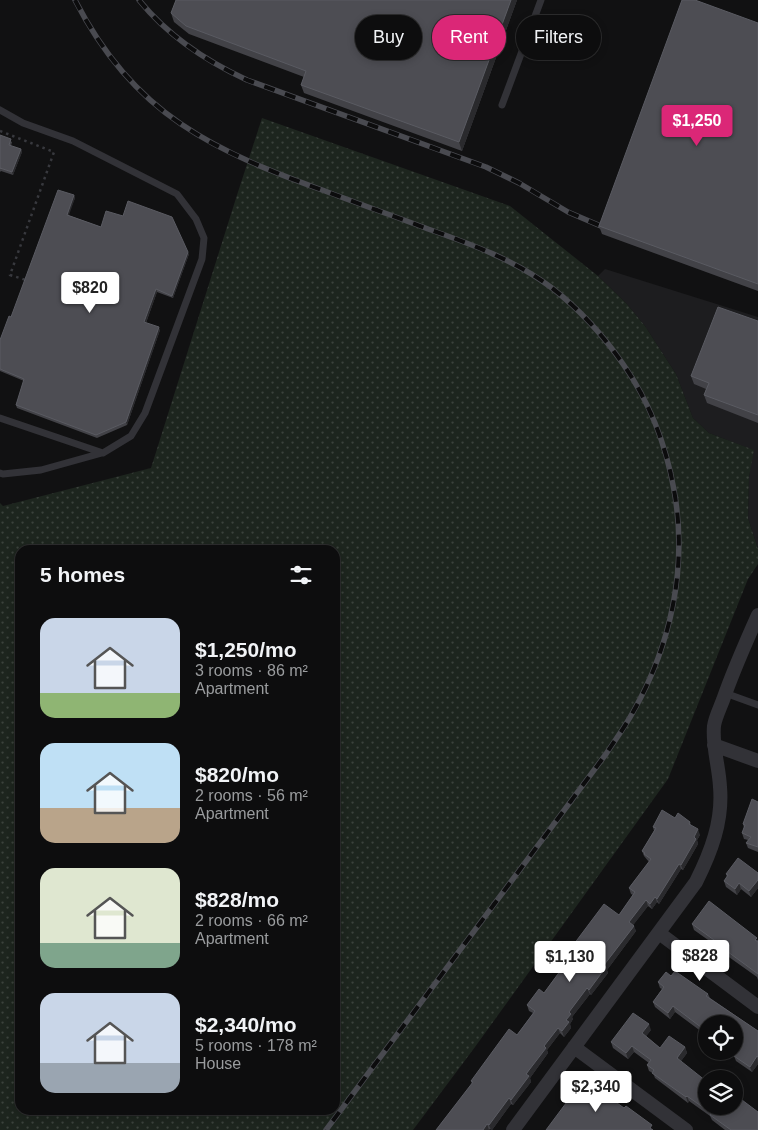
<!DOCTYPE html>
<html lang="en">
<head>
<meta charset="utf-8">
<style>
  body { margin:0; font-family:Arial,sans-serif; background:#1b1b1c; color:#f1f3f6; height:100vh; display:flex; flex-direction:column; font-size:19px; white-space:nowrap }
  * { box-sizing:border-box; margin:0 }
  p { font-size:16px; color:#9a9c9e }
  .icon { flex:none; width:28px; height:28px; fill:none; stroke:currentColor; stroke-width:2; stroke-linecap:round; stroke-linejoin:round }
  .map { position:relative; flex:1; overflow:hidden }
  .panel { position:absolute; left:15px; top:545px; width:325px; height:570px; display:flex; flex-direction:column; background:#0d0d0e; border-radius:15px; box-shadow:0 2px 8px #0003,0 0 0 1px #2d2d2e }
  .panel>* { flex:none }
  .hud { position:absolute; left:355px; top:15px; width:328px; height:45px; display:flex; gap:10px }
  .controls { position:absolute; left:698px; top:1015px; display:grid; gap:10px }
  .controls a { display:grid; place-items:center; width:45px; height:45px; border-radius:50%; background:#0d0d0e; box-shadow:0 2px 8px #0003,0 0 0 1px #2d2d2e; font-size:25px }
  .price { position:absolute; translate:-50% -42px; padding:0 11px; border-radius:5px; background:#fff; color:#222; font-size:16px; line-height:32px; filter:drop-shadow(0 1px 2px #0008) }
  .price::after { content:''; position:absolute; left:50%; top:30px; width:15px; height:11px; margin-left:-8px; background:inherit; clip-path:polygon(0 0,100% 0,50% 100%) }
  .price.active { background:#db2777; color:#fff }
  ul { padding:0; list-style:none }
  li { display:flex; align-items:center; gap:15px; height:125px; padding:0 25px }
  li span { display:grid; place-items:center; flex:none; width:140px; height:100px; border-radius:15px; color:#555 }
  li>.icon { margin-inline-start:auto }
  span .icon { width:60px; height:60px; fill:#fffc; stroke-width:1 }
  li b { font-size:21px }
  h2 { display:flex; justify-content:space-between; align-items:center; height:60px; padding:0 25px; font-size:21px }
  .pill { padding:0 18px; border-radius:22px; background:#0d0d0e; box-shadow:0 2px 8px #0003,0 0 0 1px #2d2d2e; font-size:18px; line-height:45px }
  .pill.active { background:#db2777; color:#fff }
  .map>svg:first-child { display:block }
  .built { fill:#1d1d1f }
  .grass { fill:url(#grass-dots); fill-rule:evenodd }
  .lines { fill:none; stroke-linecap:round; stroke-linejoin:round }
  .path { stroke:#38393e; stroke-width:2.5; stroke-dasharray:2.5 4; stroke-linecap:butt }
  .service { stroke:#323237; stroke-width:7 }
  .minor { stroke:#323237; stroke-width:14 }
  .rail-casing { stroke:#494a50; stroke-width:5.5 }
  .rail { stroke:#0c0c0d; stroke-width:4; stroke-dasharray:11; stroke-linecap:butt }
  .wall { fill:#424247 }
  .shaded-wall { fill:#2a2a2d }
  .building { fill:#4d4d53; stroke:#5a5b62 }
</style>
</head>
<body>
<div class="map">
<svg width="758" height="1130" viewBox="0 0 758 1130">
  <defs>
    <pattern id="grass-dots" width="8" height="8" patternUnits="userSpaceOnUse" patternTransform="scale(1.25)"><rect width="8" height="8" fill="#1d251e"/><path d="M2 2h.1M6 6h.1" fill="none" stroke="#3b423c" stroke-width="1.8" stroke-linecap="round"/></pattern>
  </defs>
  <rect width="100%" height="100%" fill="#111112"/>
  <path class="built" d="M605,269l153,48v232l-10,-31 1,-41 4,-27 -44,-17 -16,-15 -17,-44 -31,-48 -19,-23 -28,-27z"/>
  <path class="grass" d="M262,118l248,88 88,70 28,27 19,23 31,48 17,44 16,15 45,17 -5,27 -1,41 10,31v15l-10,15 -80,200 -193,268 -62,83h-413v-627l3,3 148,-38 86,-273zM20,550h315v560h-315z"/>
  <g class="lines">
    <path class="path" d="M0,131l54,21 -44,123 16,5"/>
    <path class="service" d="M502,105l39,-105
      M0,110l23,13 50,18 104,53 19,25 8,19 -2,21 -57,154 -14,23 -28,17 -103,-35
      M0,473l3,1 38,-4 61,-17
      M725,693l33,12"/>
    <path class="minor" d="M714,745l44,16
      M659,933l99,74
      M574,1047l112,83
      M513,1130l183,-248c15,-30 27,-61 24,-95 -1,-21 -8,-41 -6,-61 1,-8 6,-18 9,-26 10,-29 22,-56 35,-85"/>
    <defs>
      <path id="rail" d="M75,0c25,49 60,93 106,124 44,30 94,49 144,67 34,13 69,25 103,38 43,15 87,31 124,59 27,21 51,47 71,76 26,37 43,81 51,126 14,77 -3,155 -41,222 -8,15 -18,28 -27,42l-280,376
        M139,0c29,36 67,61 108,80l239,87 33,16 49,29 35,15"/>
    </defs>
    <use href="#rail" class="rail-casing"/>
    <use href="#rail" class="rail"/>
  </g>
  <path class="wall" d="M176,0h341l-55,151 -158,-58 -3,-8 3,-8 -115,-43 -15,-12 -3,-9z
    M758,23v268l-156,-57 -3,-8z
    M0,135l12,7 -1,4 10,3 1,3 -9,23 -12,-4 -1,1z
    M74,195l1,3 -7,17 33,12 88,27 -16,44 -16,-6 -11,31 14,7 -33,95 -30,13 -80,-30 -1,-3 8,-24 -24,-10v-31l11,-23z
    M758,321v102l-51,-20 -3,-8 2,-6 -12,-5 -3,-8z
    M758,802v50l-10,-4 -2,-5 2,-3 -4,-1 -2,-6 2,-5 -1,-4z
    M675,818l15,4 1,4 9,9 -3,5 1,4 -15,26 -2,-1 -22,35 -2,-2 -5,7 -4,-3 -15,19 3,6 -29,39 1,3 -17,22 -1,-1 -18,23 1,2 -3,5 1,4 -7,9 -4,-4 -13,17 1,3 -18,25 1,4 -18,23 -2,-1 -19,26 -2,-1 -1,1h-53l36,-46 -1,-3 46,-46 16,-22 -4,-2 -2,-6 17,-12 26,-36 -2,-5 51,-37 14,-20 -2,-1 -2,-6 20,-26 -5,-6 -2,-5 12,-20 -1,-4z
    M758,873v15l-7,9 -10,-8 -4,6 -11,-8 -2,-6 3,-4 -1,-3z
    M692,924l66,16v40l-1,-3 -31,-22 -1,-3 -31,-22z
    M671,976l37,18 2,4 48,33v33l-6,8 -16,-11 -2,-5 -6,-5h6l-28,-27v11l-31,-23 -5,7 -15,-12 -2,-5 9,-13 -2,-1 -2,-6z
    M651,1030l-5,6 14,12 25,-1 2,6 -6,8 25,45 52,24h-33l-13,-10 -2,-4 -21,-15 -1,2 -33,-25 -2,-5 -4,-2 -2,-6 2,-2 -15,-11 -6,7 -15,-11 -2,-6z"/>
  <path class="shaded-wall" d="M511,0h6l-55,151 -3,-9z
    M21,149l1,3 -9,23 -1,-3z
    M74,195l1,3 -7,20 -1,-3z
    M188,252l1,2 -16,44 -1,-2z
    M156,289l1,3 -12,33 -1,-3z
    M159,327l1,3 -33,95 -1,-3z
    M698,829l2,6 -3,5 1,4 -15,26 -2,-5z
    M679,864l2,5 -22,35 -2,-5z
    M758,880v8l-7,9 -2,-6z
    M739,883l2,6 -4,6 -2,-6z
    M655,897l2,5 -5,7 -2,-5z
    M646,900l2,6 -17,22 -2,-6z
    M634,926l2,5 -29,39 1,3 -17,22 -2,-5 15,-25z
    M587,988l3,6 -18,23 1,2 -3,5 1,4 -7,9 -2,-6 7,-19z
    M673,1006l2,6 -5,7 -2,-6z
    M649,1024l2,6 -7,9 -2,-6z
    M558,1028l2,5 -13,17 1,3 -18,25 1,4 -18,23 -2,-5 33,-54z
    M632,1046l2,6 -6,7 -2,-6z
    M685,1047l2,6 -8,11 -2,-6z
    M757,1056l1,8 -6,8 -2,-5z
    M687,1096l2,5 -1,2 -2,-6z
    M509,1098l2,6 -19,26h-1l-2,-5z
    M487,1124l2,6h-6z"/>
  <path class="building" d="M176,0h335l-52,142 -158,-57 5,-14 -120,-45 -15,-13z
    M682,0h13l63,23v261l-159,-58z
    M0,135l11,4 -2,6 12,4 -9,23 -12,-4v1z
    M58,190l16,5 -7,20 34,12 5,-16 17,5 5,-15 44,16 16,35 -16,44 -16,-7 -12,33 15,5 -33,95 -30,13 -80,-30 8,-26 -24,-10v-29l9,-24 2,1z
    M718,307l40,14v94l-54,-20 5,-12 -18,-7z
    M752,799l6,3v45l-12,-4 5,-6 -9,-4 3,-8 -2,-1z
    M662,810l13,8 3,-5 12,9 -1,2 9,5 -4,8 2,2 -15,26 -2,-1 -22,35 -2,-2 -5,7 -4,-4 -17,22 5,4 -30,39 2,2 -17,23 -2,-2 -18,24 2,2 -5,6 3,2 -7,9 -4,-3 -14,18 2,2 -20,26 3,2 -18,24 -2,-2 -20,27 -2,-1 -4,6h-47l37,-48 -2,-1 38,-52 8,6 18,-24 -8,-6 12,-16 5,4 28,-38 -4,-3 36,-48 15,11 16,-23 -6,-4 22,-29 -7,-5 1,-1 -3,-2 14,-23 -3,-1z
    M738,858l20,15v7l-9,11 -10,-8 -4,6 -11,-8 4,-6 -2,-1z
    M709,901l48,37 -2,2 3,2v32l-34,-25 1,-1 -33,-24z
    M675,971l33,23 -2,2 52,35v26l-1,-1 -7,11 -16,-11 2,-3 -2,-2v-27h-28v7l-33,-25 -5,7 -15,-11 11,-15 -6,-5 8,-10 5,4z
    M633,1013l16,11 -7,9 18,15 9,-12 16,11 -8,11 29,23v25h28v-12l24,18v18h-27l-21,-15 1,-2 -24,-17 -1,1 -34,-24 2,-3 -7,-5 4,-5 -19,-14 -6,7 -15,-11z
    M584,1079l40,29 2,-2 26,19 -2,3 3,2h-107z"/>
</svg>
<div class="controls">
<a><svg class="icon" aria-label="locate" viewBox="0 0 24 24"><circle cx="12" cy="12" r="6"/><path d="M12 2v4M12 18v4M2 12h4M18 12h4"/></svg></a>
<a><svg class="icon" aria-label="layers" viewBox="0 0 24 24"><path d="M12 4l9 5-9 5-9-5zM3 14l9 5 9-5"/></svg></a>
</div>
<b class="price active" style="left:697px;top:147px">$1,250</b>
<b class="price" style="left:90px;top:314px">$820</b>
<b class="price" style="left:700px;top:982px">$828</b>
<b class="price" style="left:570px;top:983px">$1,130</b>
<b class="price" style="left:596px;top:1113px">$2,340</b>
<div class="hud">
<a class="pill">Buy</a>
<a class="pill active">Rent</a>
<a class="pill">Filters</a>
</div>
<section class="panel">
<h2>5 homes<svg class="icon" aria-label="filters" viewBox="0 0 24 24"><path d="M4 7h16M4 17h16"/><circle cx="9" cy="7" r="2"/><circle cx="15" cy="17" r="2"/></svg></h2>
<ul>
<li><span style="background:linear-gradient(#c9d6e8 75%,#8fb573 0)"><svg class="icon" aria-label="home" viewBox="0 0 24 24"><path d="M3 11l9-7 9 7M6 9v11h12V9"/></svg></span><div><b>$1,250/mo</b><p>3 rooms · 86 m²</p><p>Apartment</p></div></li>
<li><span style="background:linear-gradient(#bfe0f5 65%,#b9a48a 0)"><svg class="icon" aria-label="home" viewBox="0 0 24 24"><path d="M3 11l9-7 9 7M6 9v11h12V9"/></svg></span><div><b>$820/mo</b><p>2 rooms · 56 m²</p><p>Apartment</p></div></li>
<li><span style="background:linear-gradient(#dfe7d0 75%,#7fa58c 0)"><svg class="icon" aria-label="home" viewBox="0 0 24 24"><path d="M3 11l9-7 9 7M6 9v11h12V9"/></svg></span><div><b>$828/mo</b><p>2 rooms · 66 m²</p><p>Apartment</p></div></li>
<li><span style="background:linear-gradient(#c9d6e8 70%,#9aa5b1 0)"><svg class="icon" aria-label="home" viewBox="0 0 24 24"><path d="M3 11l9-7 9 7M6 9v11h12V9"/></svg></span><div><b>$2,340/mo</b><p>5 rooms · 178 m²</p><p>House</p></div></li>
</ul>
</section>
</div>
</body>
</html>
